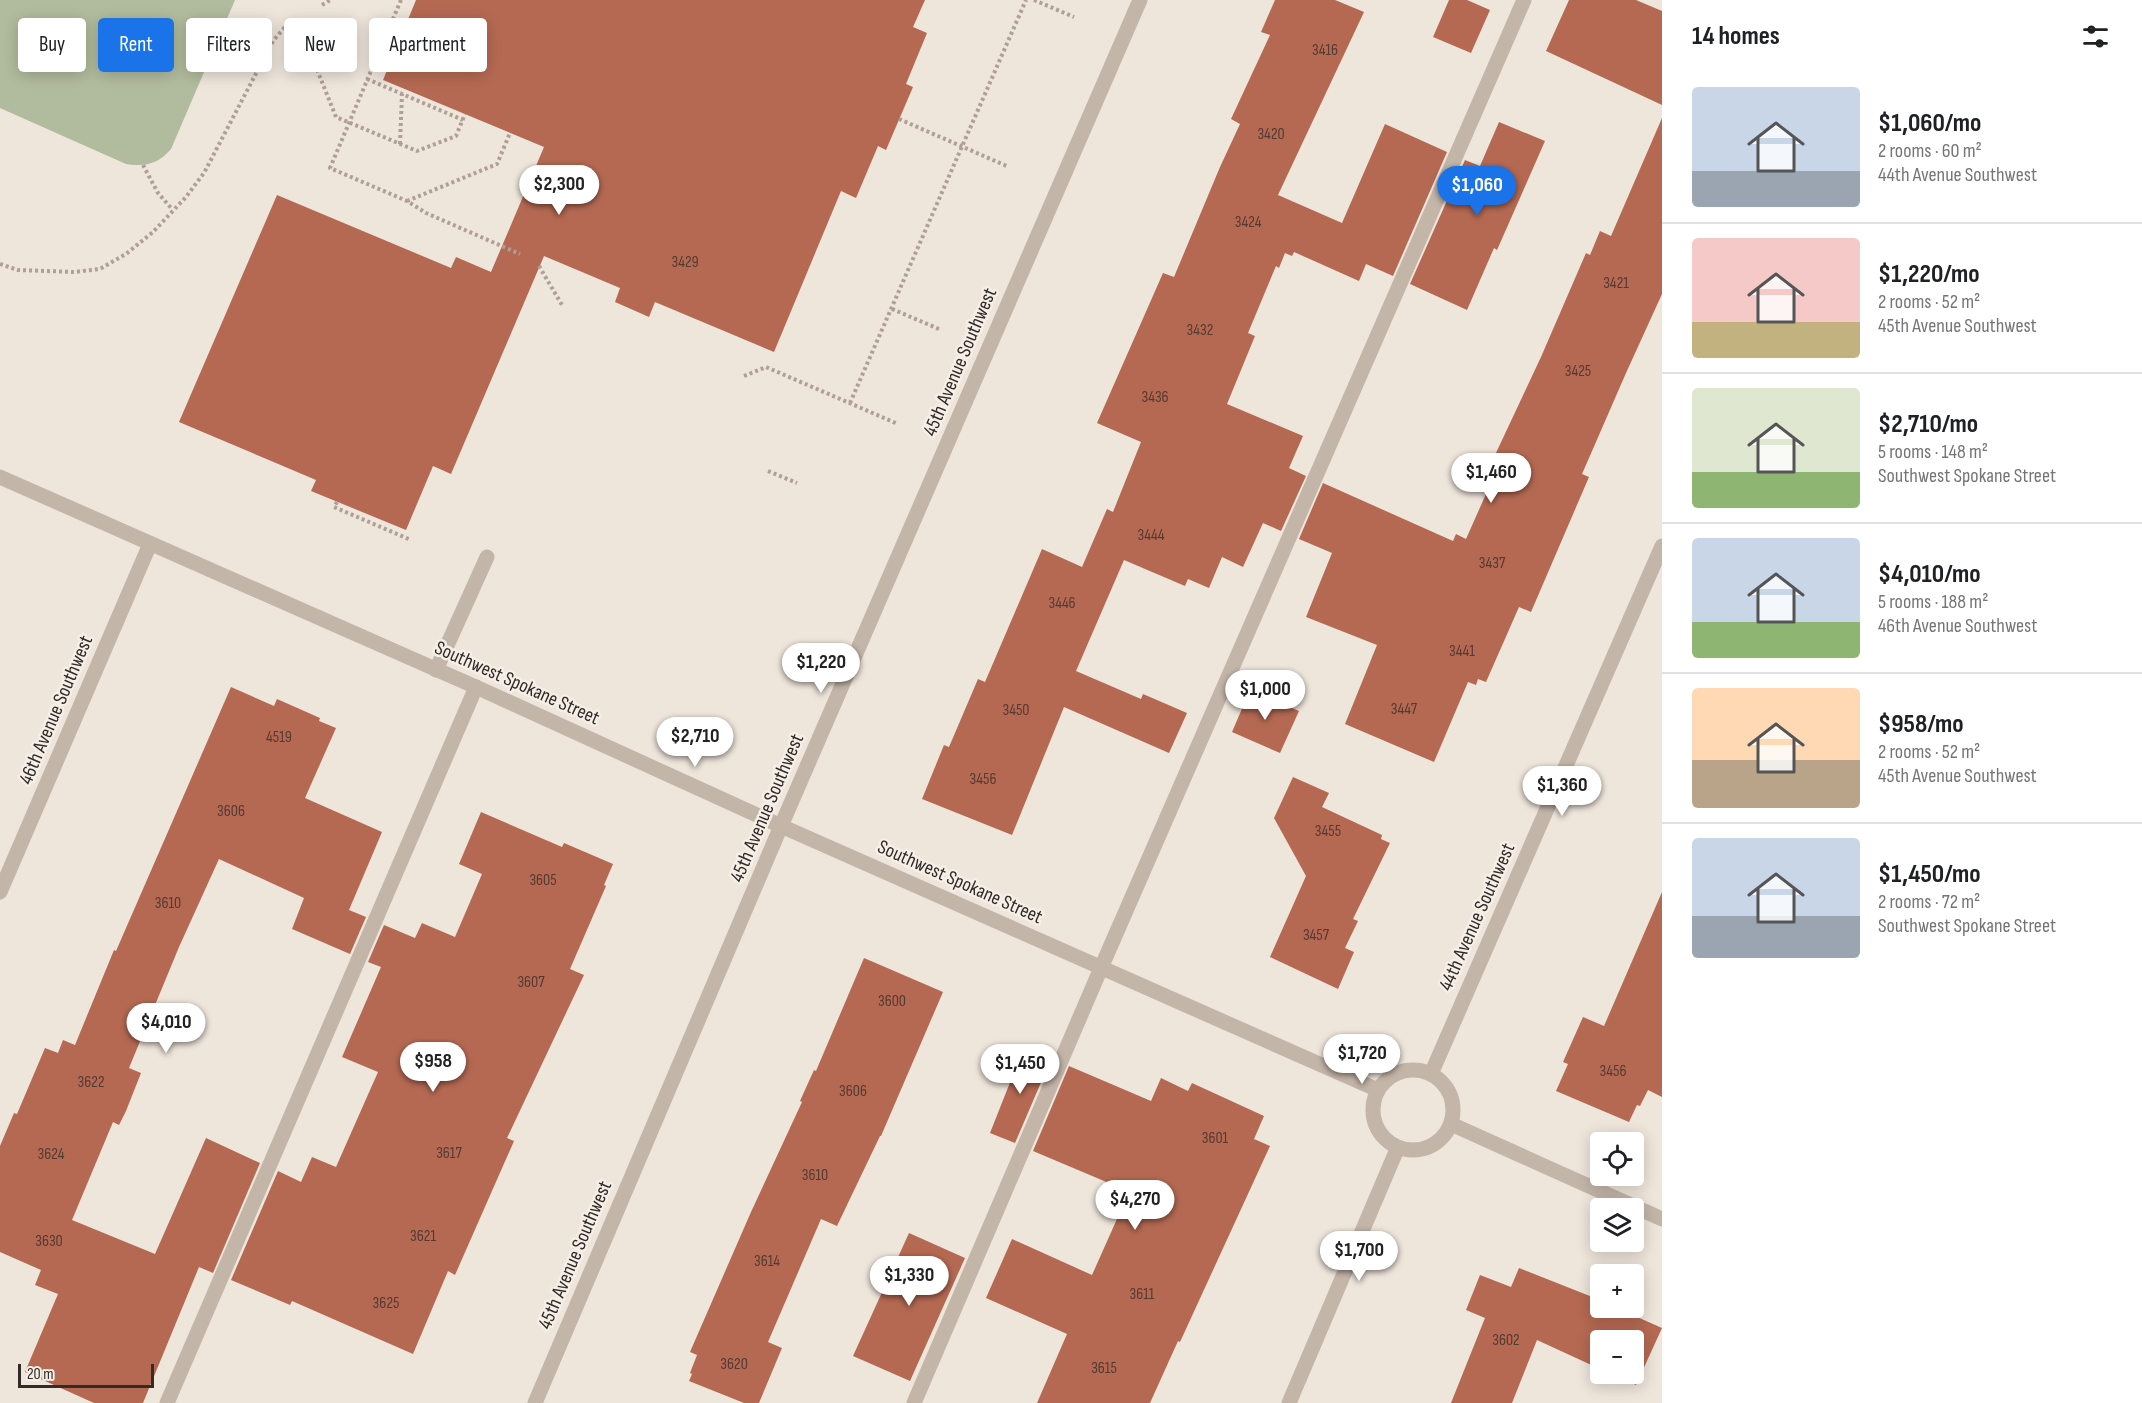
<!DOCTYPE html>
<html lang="en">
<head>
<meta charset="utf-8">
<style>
  body { margin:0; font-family:"Sofia Sans Condensed",sans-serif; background:#f2f2f2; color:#202124; height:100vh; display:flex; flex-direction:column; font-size:22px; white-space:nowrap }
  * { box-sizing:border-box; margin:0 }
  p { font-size:20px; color:#757577 }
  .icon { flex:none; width:33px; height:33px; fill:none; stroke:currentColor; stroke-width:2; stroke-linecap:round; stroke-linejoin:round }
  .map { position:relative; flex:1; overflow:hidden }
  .panel { display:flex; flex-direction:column; background:#fff; width:480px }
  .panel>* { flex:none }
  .banner { position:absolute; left:18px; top:18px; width:570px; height:54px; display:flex; gap:12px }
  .controls { position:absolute; left:1590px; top:1132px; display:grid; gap:12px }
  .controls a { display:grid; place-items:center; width:54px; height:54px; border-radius:6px; background:#fff; box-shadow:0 3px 15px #0003; font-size:30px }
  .scale { position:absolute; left:18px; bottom:15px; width:136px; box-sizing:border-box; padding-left:6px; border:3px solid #322b28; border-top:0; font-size:16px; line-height:21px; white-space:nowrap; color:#322b28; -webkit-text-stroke:4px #f6efe7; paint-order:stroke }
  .price { position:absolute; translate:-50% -51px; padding:0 14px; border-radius:21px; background:#fff; color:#222; font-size:20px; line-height:39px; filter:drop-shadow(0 2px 3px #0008) }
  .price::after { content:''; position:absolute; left:50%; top:36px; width:18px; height:14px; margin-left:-9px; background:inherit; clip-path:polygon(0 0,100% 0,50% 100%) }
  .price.selected { background:#1a73e8; color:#fff }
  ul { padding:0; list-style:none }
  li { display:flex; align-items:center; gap:18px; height:150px; padding:0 30px }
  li+li { border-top:2px solid #e0e0e0 }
  li span { display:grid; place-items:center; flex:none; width:168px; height:120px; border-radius:6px; color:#555 }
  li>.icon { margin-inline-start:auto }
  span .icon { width:72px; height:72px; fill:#fffc; stroke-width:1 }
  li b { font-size:26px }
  h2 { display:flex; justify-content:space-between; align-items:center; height:72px; padding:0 30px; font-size:26px }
  .chip { padding:0 21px; border-radius:6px; background:#fff; box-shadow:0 3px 15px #0003; font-size:21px; line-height:54px }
  .chip.selected { background:#1a73e8; color:#fff }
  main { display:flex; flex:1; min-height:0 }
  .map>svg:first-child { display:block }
  .green { fill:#b1bb9d }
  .building { fill:#b56952 }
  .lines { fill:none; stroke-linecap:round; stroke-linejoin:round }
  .path { stroke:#b09f93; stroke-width:4; stroke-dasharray:3 3; stroke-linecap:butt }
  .service { stroke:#c4b5a9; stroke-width:15 }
  .minor { stroke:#c4b5a9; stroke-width:15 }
  .labels { text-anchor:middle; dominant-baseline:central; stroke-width:5; stroke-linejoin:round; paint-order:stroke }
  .number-label { font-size:16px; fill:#533a32 }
  .street-label { font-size:20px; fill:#322b28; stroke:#f6efe7 }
</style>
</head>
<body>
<main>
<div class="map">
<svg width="1662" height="1403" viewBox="0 0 1662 1403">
  <rect width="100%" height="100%" fill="#eee5db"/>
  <path class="green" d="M0,0h235l-64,149c-13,15 -26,18 -45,15l-126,-56z"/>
  <path class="building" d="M416,0h509l-12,27 14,6 -21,51 7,3 -27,63 -8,-4 -22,52 -15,-7 -67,161 -119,-50 -6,15 -34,-15 5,-14 -76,-32 -93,218 -18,-8 -27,64 -95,-39 5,-11 -137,-58 98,-227 174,73 5,-11 35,15 53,-125 -161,-67z
    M1275,0h60l29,12 -86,183 64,28 43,-99 62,28 -54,124 -27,-12 -7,17 -65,-29 -2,4 -7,-3 -6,15 -3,-2 -28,67 7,3 -28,68 76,32 -14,32 17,8 -25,55 -18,-8 -20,44 -21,-10 -13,31 -21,-9 -3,7 -61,-26 -48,111 65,28 2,-5 44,19 -18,40 -105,-46 -52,128 -90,-36 22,-54 5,2 29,-68 7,3 57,-133 40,18 25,-58 6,3 28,-70 -44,-19 66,-150 11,4 46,-110 20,-43 -9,-5 39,-84 -9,-3z
    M1449,0h18l23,10 -19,43 -38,-16z
    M1569,0h67l26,11v94l-116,-54z
    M1662,118v176l-36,79 -44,101 7,3 -58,135 -12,-5 -33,75 -8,-3 -2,6 -8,-3 -34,80 -89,-38 32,-79 -71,-28 26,-64 -33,-14 24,-56 130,58 3,-7 10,5 36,-81 -7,-3 46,-98 45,-104 4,2 10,-24 11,5z
    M1499,122l46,19 -48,109 -3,-2 -27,62 -57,-26 55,-124 15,6z
    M231,687l43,19 3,-7 43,19 -1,3 17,7 -31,70 77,34 -33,78 17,7 -16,37 -58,-25 12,-31 -85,-39 -40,88 -50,121 12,5 -15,38 -7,14 -6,-3 -41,98 83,34 51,-116 54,25 -47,110 -14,-6 -56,136h-49l-69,-31 33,-78 -23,-9 6,-15 -41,-18v-106l14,-33 3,1 28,-66 13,5 5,-13 12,5 39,-95 2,1z
    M1250,690l49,21 -19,42 -48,-21z
    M1293,777l36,16 -7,14 60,28 -1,4 9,4 -37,76 5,2 -13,27 9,4 -16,37 -68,-32 36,-81 -32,-58z
    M481,812l81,35 2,-4 49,21 -9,21 2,1 -36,83 14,6 -77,163 7,3 -59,134 -7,-4 -35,83 -121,-53 -2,4 -59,-25 47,-109 23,11 11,-25 24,10 42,-95 -36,-15 39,-90 -13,-5 16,-37 31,13 7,-15 33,14 27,-63 -23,-10z
    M1662,892v205l-14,-7 -8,16 -3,-1 -8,17 -73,-31 12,-27 -5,-2 20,-45 21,9z
    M864,958l79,34 -62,144h-1l-43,90 -16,-7 -53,123 14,6 -23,55h-15l-55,-22 3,-7 -2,-1 7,-18 -7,-3 61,-140 51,-110 -2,-1 14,-31 2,1z
    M1024,1047l27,12 -36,84 -25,-10z
    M1069,1066l82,35 10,-23 27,13 4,-8 72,33 -10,23 16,7 -90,196 -2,-1 -28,62h-113l30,-69 -81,-36 26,-59 80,36 33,-74 -6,-3 4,-9 -90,-38z
    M909,1233l56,25 -55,123 -57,-25z
    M1519,1268l81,32v8h17l45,20 -26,57 -24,-11h22v-33h-34v28l-63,-29 -25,63h-61l34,-85 -19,-8 14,-35 31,12z"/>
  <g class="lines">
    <path class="path" d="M401,0l-71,168 77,33 19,12 94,41
      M1034,0l40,17
      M322,5l8,-5
      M307,29l5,28 24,60 81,34 39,-15 9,-22
      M367,79l96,41
      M899,119l110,48
      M400,144l2,-50
      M143,165l15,28 14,16
      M407,201l90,-37 13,-31
      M0,264l18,6 56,2 26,-3 26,-15 27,-22 33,-35 18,-24 69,-132 11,-13 9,-6
      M539,266l23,39
      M892,309l47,20
      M744,376l22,-9 132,57
      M850,403l176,-403
      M768,471l29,12
      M337,502l-3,5 77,33"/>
    <path class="service" d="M436,670l51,-113
      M167,1403l309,-716
      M914,1403l187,-435 423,-968"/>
    <path class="minor" d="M0,477l476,210 305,139 597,264
      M0,892l150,-348
      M1373 1110a40 40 0 1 1 80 0a40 40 0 1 1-80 0Z
      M1431,1074l231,-528
      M1451,1124l211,95
      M535,1403l246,-577 359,-826
      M1289,1403l109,-256"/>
  </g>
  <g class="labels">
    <g class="number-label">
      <text x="1325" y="50">3416</text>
      <text x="1271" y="134">3420</text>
      <text x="1248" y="222">3424</text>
      <text x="685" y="262">3429</text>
      <text x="1616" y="283">3421</text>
      <text x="1200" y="330">3432</text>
      <text x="1578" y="371">3425</text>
      <text x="1155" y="397">3436</text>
      <text x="1151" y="535">3444</text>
      <text x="1492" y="563">3437</text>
      <text x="1062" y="603">3446</text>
      <text x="1462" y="651">3441</text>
      <text x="1404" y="709">3447</text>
      <text x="1016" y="710">3450</text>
      <text x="279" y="737">4519</text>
      <text x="983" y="779">3456</text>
      <text x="231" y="811">3606</text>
      <text x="1328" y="831">3455</text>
      <text x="543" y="880">3605</text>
      <text x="168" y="903">3610</text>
      <text x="1316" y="935">3457</text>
      <text x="531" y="982">3607</text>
      <text x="892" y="1001">3600</text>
      <text x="1613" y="1071">3456</text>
      <text x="91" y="1082">3622</text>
      <text x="853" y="1091">3606</text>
      <text x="1215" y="1138">3601</text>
      <text x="449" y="1153">3617</text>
      <text x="51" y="1154">3624</text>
      <text x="815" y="1175">3610</text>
      <text x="423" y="1236">3621</text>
      <text x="49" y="1241">3630</text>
      <text x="767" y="1261">3614</text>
      <text x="1142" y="1294">3611</text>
      <text x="386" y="1303">3625</text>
      <text x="1506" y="1340">3602</text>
      <text x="734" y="1364">3620</text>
      <text x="1104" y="1368">3615</text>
    </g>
    <g class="street-label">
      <text transform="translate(960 362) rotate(-67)">45th Avenue Southwest</text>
      <text transform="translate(517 683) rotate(24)">Southwest Spokane Street</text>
      <text transform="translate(56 710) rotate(-67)">46th Avenue Southwest</text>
      <text transform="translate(767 808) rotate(-67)">45th Avenue Southwest</text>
      <text transform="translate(960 882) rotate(24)">Southwest Spokane Street</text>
      <text transform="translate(1477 917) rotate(-66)">44th Avenue Southwest</text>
      <text transform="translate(575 1255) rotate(-67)">45th Avenue Southwest</text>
    </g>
  </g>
</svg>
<div class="controls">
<a><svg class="icon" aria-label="locate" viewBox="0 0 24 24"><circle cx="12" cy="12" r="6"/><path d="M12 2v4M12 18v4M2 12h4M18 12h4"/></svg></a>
<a><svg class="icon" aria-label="layers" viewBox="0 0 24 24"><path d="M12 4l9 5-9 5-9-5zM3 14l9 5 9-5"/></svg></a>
<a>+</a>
<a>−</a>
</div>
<div class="scale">20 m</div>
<b class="price" style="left:559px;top:216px">$2,300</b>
<b class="price selected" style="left:1477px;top:217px">$1,060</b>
<b class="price" style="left:1491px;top:504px">$1,460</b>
<b class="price" style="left:821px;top:694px">$1,220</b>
<b class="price" style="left:1265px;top:721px">$1,000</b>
<b class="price" style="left:695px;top:768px">$2,710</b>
<b class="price" style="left:1562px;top:817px">$1,360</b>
<b class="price" style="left:166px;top:1054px">$4,010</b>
<b class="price" style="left:1362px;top:1085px">$1,720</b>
<b class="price" style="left:433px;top:1093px">$958</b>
<b class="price" style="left:1020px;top:1095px">$1,450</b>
<b class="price" style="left:1135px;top:1231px">$4,270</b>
<b class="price" style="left:1359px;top:1282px">$1,700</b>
<b class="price" style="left:909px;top:1307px">$1,330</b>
<div class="banner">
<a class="chip">Buy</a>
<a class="chip selected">Rent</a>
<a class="chip">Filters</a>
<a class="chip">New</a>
<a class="chip">Apartment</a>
</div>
</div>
<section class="panel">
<h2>14 homes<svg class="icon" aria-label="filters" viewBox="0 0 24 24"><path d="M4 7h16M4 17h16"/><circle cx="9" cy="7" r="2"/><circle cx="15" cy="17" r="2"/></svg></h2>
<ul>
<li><span style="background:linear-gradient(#c9d6e8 70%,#9aa5b1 0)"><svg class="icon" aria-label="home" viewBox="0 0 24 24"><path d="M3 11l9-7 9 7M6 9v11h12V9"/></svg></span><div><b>$1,060/mo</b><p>2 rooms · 60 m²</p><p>44th Avenue Southwest</p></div></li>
<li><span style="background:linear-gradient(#f6c9c9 70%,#c2b280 0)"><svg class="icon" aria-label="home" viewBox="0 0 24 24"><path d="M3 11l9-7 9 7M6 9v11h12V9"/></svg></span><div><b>$1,220/mo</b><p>2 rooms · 52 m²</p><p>45th Avenue Southwest</p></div></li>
<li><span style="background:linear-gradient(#dfe7d0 70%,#8fb573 0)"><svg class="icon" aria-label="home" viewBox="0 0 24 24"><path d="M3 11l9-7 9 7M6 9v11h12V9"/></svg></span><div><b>$2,710/mo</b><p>5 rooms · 148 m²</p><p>Southwest Spokane Street</p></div></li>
<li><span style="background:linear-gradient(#c9d6e8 70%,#8fb573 0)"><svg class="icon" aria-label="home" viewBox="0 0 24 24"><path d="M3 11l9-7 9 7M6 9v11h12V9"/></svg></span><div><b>$4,010/mo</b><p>5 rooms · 188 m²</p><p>46th Avenue Southwest</p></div></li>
<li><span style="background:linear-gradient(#ffd9b3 60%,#b9a48a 0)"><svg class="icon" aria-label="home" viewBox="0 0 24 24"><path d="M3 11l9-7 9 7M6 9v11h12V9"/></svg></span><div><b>$958/mo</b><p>2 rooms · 52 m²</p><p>45th Avenue Southwest</p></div></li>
<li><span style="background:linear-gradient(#c9d6e8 65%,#9aa5b1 0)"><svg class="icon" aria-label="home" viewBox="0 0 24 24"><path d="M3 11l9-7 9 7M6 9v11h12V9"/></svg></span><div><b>$1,450/mo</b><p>2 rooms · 72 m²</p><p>Southwest Spokane Street</p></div></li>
</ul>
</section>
</main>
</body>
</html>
